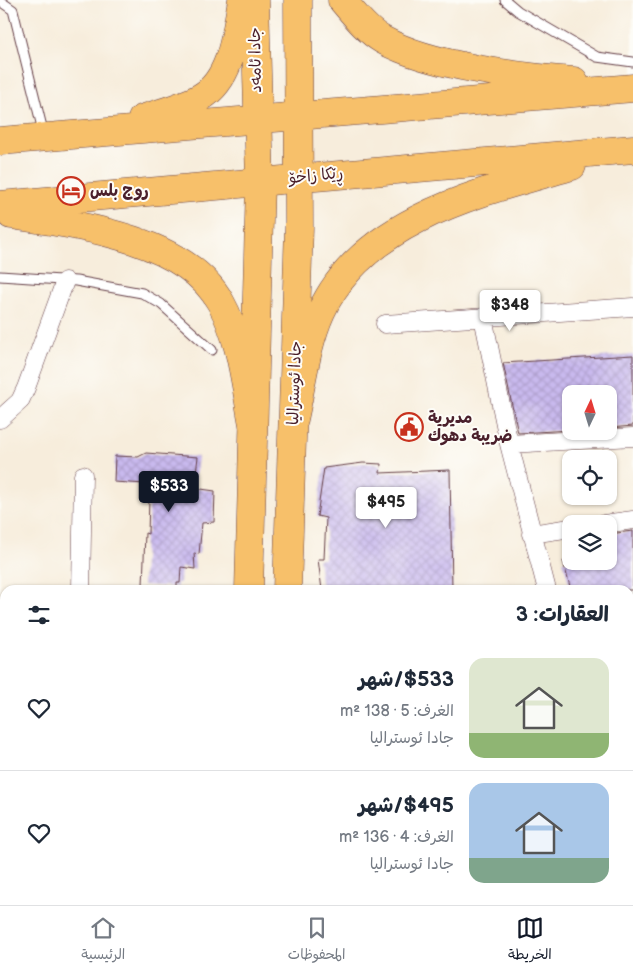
<!DOCTYPE html>
<html lang="ar">
<head>
<meta charset="utf-8">
<style>
  body { margin:0; font-family:"Balsamiq Sans","Playpen Sans Arabic",sans-serif; background:#f2f2f3; color:#1f2937; direction:rtl; height:100vh; display:flex; flex-direction:column; font-size:19px; white-space:nowrap }
  * { box-sizing:border-box; margin:0 }
  p { font-size:16px; color:#747a83 }
  .icon { flex:none; width:28px; height:28px; fill:none; stroke:currentColor; stroke-width:2; stroke-linecap:round; stroke-linejoin:round }
  .map { position:relative; flex:1; overflow:hidden; direction:ltr }
  .drawer { position:absolute; left:0px; top:585px; width:634px; height:320px; display:flex; flex-direction:column; background:#fff; border-radius:15px 15px 0 0; box-shadow:0 1px 4px #0004; direction:rtl }
  .drawer>* { flex:none }
  .needle { width:32px; rotate:4deg }
  .controls { position:absolute; left:562px; top:385px; display:grid; gap:10px }
  .controls a { display:grid; place-items:center; width:55px; height:55px; border-radius:10px; background:#fff; box-shadow:0 1px 4px #0004; font-size:25px }
  .price { position:absolute; translate:-50% -42px; padding:0 11px; border-radius:5px; background:#fff; color:#222; font-size:16px; line-height:32px; filter:drop-shadow(0 1px 2px #0008) }
  .price::after { content:''; position:absolute; left:50%; top:30px; width:15px; height:11px; margin-left:-8px; background:inherit; clip-path:polygon(0 0,100% 0,50% 100%) }
  .price.selected { background:#111827; color:#fff }
  ul { padding:0; list-style:none }
  li { display:flex; align-items:center; gap:15px; height:125px; padding:0 25px }
  li+li { border-top:1px solid #e0e1e3 }
  li span { display:grid; place-items:center; flex:none; width:140px; height:100px; border-radius:15px; color:#555 }
  li>.icon { margin-inline-start:auto }
  span .icon { width:60px; height:60px; fill:#fffc; stroke-width:1 }
  li b { font-size:21px }
  h2 { display:flex; justify-content:space-between; align-items:center; height:60px; padding:0 25px; font-size:21px }
  .dock { display:flex; justify-content:space-around; align-items:center; height:70px; border-top:1px solid #e0e1e3; background:#fff; font-size:14px; color:#747a83 }
  .dock a { display:grid; justify-items:center; gap:2px }
  .dock .selected { color:#111827 }
  .map>svg:first-child { display:block }
  .building { fill:url(#building-cross-hatch) }
  .lines { fill:none; stroke-linecap:round; stroke-linejoin:round }
  .service-casing { stroke:#643e46; stroke-width:11 }
  .minor-casing { stroke:#643e46; stroke-width:19 }
  .primary-casing { stroke:#643e46; stroke-width:29 }
  .trunk-casing { stroke:#643e46; stroke-width:29 }
  .service { stroke:#fff; stroke-width:9 }
  .minor { stroke:#fff; stroke-width:18 }
  .primary { stroke:#f7c06b; stroke-width:28 }
  .trunk { stroke:#f7c06b; stroke-width:28 }
  .labels { text-anchor:middle; dominant-baseline:central; stroke-width:4; stroke-linejoin:round; paint-order:stroke }
  .street-label { font-size:16px; fill:#4a1f2b; stroke:#fdfcf7 }
  .poi-label { font-size:16px; font-weight:bold; fill:#4a1f2b; stroke:#fdfcf7; text-anchor:start }
</style>
</head>
<body>
<div class="map">
<svg width="633" height="905" viewBox="0 0 633 905">
  <defs>
    <pattern id="building-cross-hatch" width="8" height="8" patternUnits="userSpaceOnUse" patternTransform="scale(1.25)"><rect width="8" height="8" fill="#c9b9ee"/><path d="M0 0l8 8M0 8l8-8" fill="none" stroke="#ae9fcc"/></pattern>
  </defs>
  <rect width="100%" height="100%" fill="#fdfcf7"/>
  <filter id="ink" filterUnits="userSpaceOnUse"><feTurbulence type="fractalNoise" baseFrequency=".02" numOctaves="2"/><feDisplacementMap in="SourceGraphic" scale="10" xChannelSelector="R" yChannelSelector="G"/><feConvolveMatrix kernelMatrix="1 2 1 2 8 2 1 2 1" color-interpolation-filters="sRGB"/></filter>
  <filter id="wash" filterUnits="userSpaceOnUse"><feTurbulence type="fractalNoise" baseFrequency=".0096" numOctaves="4" result="noise"/><feDisplacementMap in="SourceGraphic" scale="20" xChannelSelector="R" yChannelSelector="G"/><feGaussianBlur stdDeviation="1.12" result="paint"/><feColorMatrix in="noise" values="0 0 0 0 0 0 0 0 0 0 0 0 0 0 0 0 0 1.4 0 .05"/><feComposite in="paint" operator="in"/></filter>
  <g filter="url(#wash)">
    <rect width="100%" height="100%" fill="#f7eddc"/>
    <g id="blocks">
      <path class="building" d="M633,355v71l-24,2v-34h-38v36l-53,3 -15,-70z
        M146,453l52,4 -4,31 21,3 -1,31 -12,1 -3,31 -5,-1 1,16 -14,-2 -1,16h-3v4l-34,-2 2,-52 3,1 1,-36 -5,-2 2,-12 -32,-2 1,-26 23,1z
        M363,463l18,1 -1,9 70,-3 2,120h-130l-4,-31h6l2,-41 -9,-2 7,-48z
        M633,531v59h-62l-8,-29h46v-27z"/>
    </g>
  </g>
  <g filter="url(#ink)">
    <use href="#blocks" fill-opacity="0" stroke="#643e46" stroke-width="1"/>
    <g class="lines">
      <defs>
        <path id="service" d="M505,0l13,11 79,46 36,5
          M0,1l13,9 31,125
          M0,276l76,5 66,12 19,11 51,46"/>
        <path id="minor" d="M483,317l26,127 38,146
          M385,324l248,-17
          M0,419l20,-18 6,-13 39,-107
          M509,444l124,-7
          M604,524l29,-4
          M531,534l40,-6
          M81,590l2,-115
          M0,660h5
          M0,827h5
          M629,880l4,15
          M481,905v-5"/>
        <path id="primary" d="M249,590l11,-408 -5,-182
          M287,590l12,-363 -1,-227
          M251,900v5
          M282,900v5"/>
        <path id="trunk" d="M342,0c12,14 25,31 41,40 47,26 137,37 191,41
          M142,119c20,-7 41,-12 59,-22 31,-18 35,-65 41,-97
          M0,141l633,-53
          M0,205l633,-56
          M11,215c67,10 175,23 210,88 20,36 24,81 32,121
          M294,419c8,-35 12,-74 27,-107 42,-93 161,-120 251,-146"/>
      </defs>
      <use href="#service" class="service-casing"/>
      <use href="#minor" class="minor-casing"/>
      <use href="#primary" class="primary-casing"/>
      <use href="#trunk" class="trunk-casing"/>
      <use href="#service" class="service"/>
      <use href="#minor" class="minor"/>
      <use href="#primary" class="primary"/>
      <use href="#trunk" class="trunk"/>
    </g>
  </g>
  <defs>
    <symbol id="hotel-ring" viewBox="-11 -11 22 22"><circle r="9.5" fill="#fdfcf7" stroke="#c8321e" stroke-width="1.5"/><path d="M-6-4.5h1.5V1H6V5H4.5V3h-9V5H-6ZM-4 0a1.8 1.8 0 1 1 3.6 0ZM.5 0V-2.5h3Q6-2.5 6 0Z" fill="#c8321e"/></symbol>
    <symbol id="civic-ring" viewBox="-11 -11 22 22"><circle r="9.5" fill="#fdfcf7" stroke="#c8321e" stroke-width="1.5"/><path d="M-.6-6.5H3V-4.5H.6V-3L4-1V1h2V6H-6V1h2V-1L-.6-3ZM-1.2 2.5V6h2.4V2.5Z" fill="#c8321e"/></symbol>
  </defs>
  <g fill-rule="evenodd">
    <use href="#hotel-ring" x="55" y="175" width="32" height="32"/>
    <use href="#civic-ring" x="393" y="411" width="32" height="32"/>
  </g>
  <g class="labels">
    <g class="street-label">
      <text transform="translate(256 60) rotate(-91)">جادا ئامەد</text>
      <text transform="translate(316 176) rotate(-6)">ڕێکا زاخۆ</text>
      <text transform="translate(295 383) rotate(-88)">جادا ئوسترالیا</text>
    </g>
    <g class="poi-label">
      <text x="90" y="191">روج بلس</text>
      <text x="428" y="418">مديرية<tspan x="428" dy="18">ضريبة دهوك</tspan></text>
    </g>
  </g>
</svg>
<div class="controls">
<a><svg class="needle" viewBox="-14 -14 28 28"><path d="M0-13l5 13h-10z" fill="#e53935"/><path d="M0 13l5-13h-10z" fill="#747a83"/></svg></a>
<a><svg class="icon" aria-label="locate" viewBox="0 0 24 24"><circle cx="12" cy="12" r="6"/><path d="M12 2v4M12 18v4M2 12h4M18 12h4"/></svg></a>
<a><svg class="icon" aria-label="layers" viewBox="0 0 24 24"><path d="M12 4l9 5-9 5-9-5zM3 14l9 5 9-5"/></svg></a>
</div>
<b class="price" style="left:510px;top:332px">$348</b>
<b class="price selected" style="left:169px;top:513px">$533</b>
<b class="price" style="left:386px;top:529px">$495</b>
<section class="drawer">
<h2>العقارات: 3<svg class="icon" aria-label="filters" viewBox="0 0 24 24"><path d="M4 7h16M4 17h16"/><circle cx="9" cy="7" r="2"/><circle cx="15" cy="17" r="2"/></svg></h2>
<ul>
<li><span style="background:linear-gradient(#dfe7d0 75%,#8fb573 0)"><svg class="icon" aria-label="home" viewBox="0 0 24 24"><path d="M3 11l9-7 9 7M6 9v11h12V9"/></svg></span><div><b>$533/شهر</b><p>الغرف: 5 · 138 m²</p><p>جادا ئوسترالیا</p></div><svg class="icon" aria-label="heart" viewBox="0 0 24 24"><path d="M12 20l-8-8c-3-5 5-10 8-4 3-6 11-1 8 4z"/></svg></li>
<li><span style="background:linear-gradient(#a9c7e8 75%,#7fa58c 0)"><svg class="icon" aria-label="home" viewBox="0 0 24 24"><path d="M3 11l9-7 9 7M6 9v11h12V9"/></svg></span><div><b>$495/شهر</b><p>الغرف: 4 · 136 m²</p><p>جادا ئوسترالیا</p></div><svg class="icon" aria-label="heart" viewBox="0 0 24 24"><path d="M12 20l-8-8c-3-5 5-10 8-4 3-6 11-1 8 4z"/></svg></li>
</ul>
</section>
</div>
<nav class="dock">
<a class="selected"><svg class="icon" aria-label="map" viewBox="0 0 24 24"><path d="M3 6l6-2 6 2 6-2v14l-6 2-6-2-6 2zM9 4v14M15 6v14"/></svg>الخريطة</a>
<a><svg class="icon" aria-label="saved" viewBox="0 0 24 24"><path d="M7 4h10v16l-5-4-5 4z"/></svg>المحفوظات</a>
<a><svg class="icon" aria-label="home" viewBox="0 0 24 24"><path d="M3 11l9-7 9 7M6 9v11h12V9"/></svg>الرئيسية</a>
</nav>
</body>
</html>
